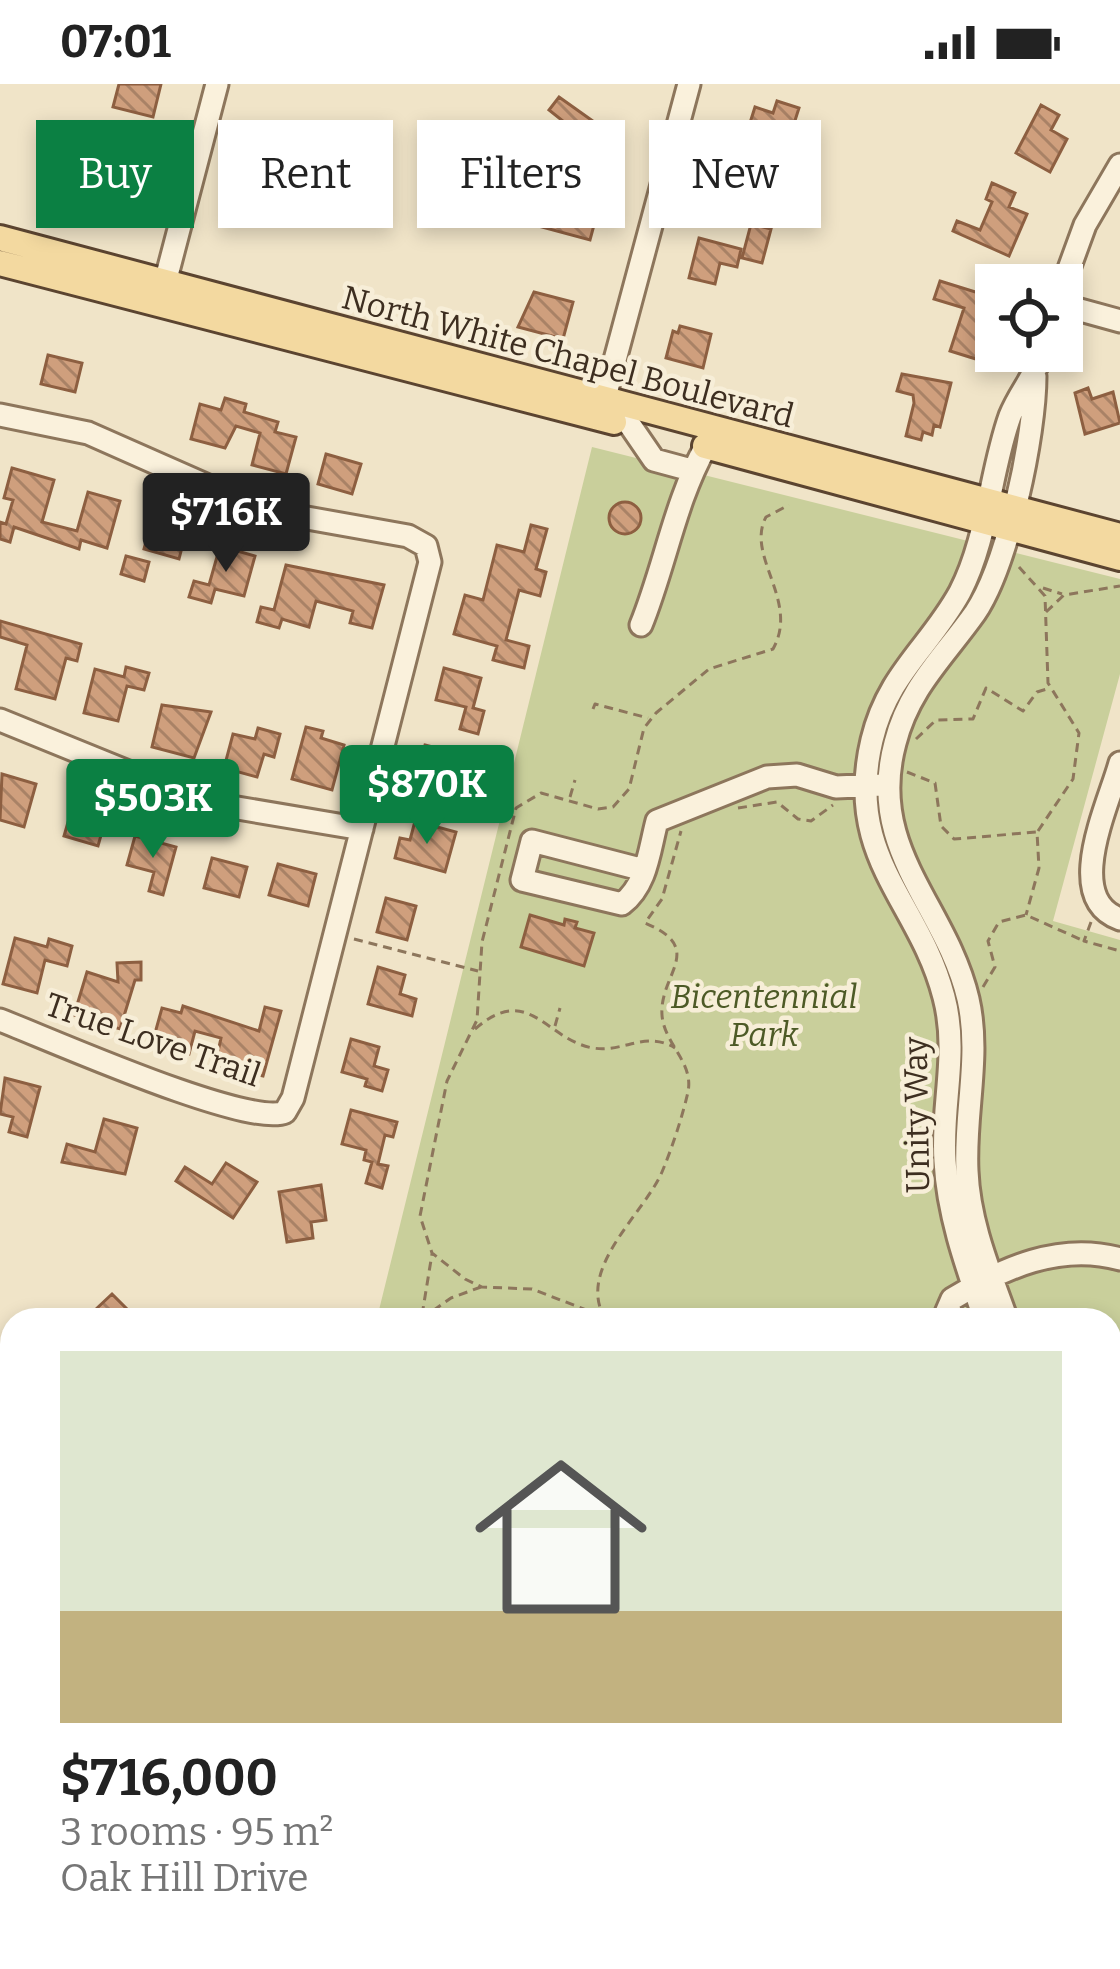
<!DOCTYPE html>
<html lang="en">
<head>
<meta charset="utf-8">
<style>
  body { margin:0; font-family:Bitter,serif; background:#f2f2f2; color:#222; height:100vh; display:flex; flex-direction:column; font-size:45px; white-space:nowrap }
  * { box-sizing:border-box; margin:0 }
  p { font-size:39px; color:#767676 }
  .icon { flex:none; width:66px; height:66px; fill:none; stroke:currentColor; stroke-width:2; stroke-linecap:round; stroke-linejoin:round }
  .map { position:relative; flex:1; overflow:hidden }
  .panel { position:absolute; left:0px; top:1224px; width:1122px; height:663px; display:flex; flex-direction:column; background:#fff; border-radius:36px 36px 0 0; box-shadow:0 6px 18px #0003 }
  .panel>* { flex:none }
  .guide { position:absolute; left:36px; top:36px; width:1050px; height:108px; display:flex; gap:24px }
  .controls { position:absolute; left:975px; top:180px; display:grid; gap:24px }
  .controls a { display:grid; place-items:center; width:108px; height:108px; border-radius:0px; background:#fff; box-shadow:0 6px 18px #0003; font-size:60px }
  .price { position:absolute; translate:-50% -102px; padding:0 27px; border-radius:12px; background:#0b8043; color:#fff; font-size:39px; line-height:78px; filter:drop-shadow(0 3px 6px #0008) }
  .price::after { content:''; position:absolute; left:50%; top:72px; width:36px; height:27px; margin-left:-18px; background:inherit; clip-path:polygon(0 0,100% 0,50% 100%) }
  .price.active { background:#222; color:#fff }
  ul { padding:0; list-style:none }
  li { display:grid; align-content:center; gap:24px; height:636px; padding:0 60px }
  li+li { border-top:3px solid #e0e0e0 }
  li span { display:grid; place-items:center; height:372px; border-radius:0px; color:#555 }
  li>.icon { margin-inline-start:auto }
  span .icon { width:216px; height:216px; fill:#fffc; stroke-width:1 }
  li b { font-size:51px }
  .tag { padding:0 42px; border-radius:0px; background:#fff; box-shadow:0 6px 18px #0003; font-size:42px; line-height:108px }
  .tag.active { background:#0b8043; color:#fff }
  .status { display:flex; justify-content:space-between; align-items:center; height:84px; padding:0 60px; background:#fff; direction:ltr }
  .status svg { height:33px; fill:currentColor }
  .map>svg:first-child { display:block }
  .green { fill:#c9cf9b }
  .building { fill:url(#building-back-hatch); stroke:#8d5f41; stroke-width:3 }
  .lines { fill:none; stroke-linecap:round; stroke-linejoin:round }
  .minor-casing { stroke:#8d765c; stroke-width:27 }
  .major-casing { stroke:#5b4430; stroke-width:30 }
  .path { stroke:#8d765c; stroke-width:3; stroke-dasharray:9 6; stroke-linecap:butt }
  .minor { stroke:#faf1dc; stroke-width:21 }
  .major { stroke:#f3d9a0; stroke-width:24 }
  .labels { text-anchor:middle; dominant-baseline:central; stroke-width:9; stroke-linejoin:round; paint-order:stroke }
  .street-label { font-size:33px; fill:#3d2e20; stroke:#f7eed8 }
  .park-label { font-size:33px; font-style:italic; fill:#4d5a26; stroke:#f7eed8 }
</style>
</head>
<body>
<div class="status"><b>07:01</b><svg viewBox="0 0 49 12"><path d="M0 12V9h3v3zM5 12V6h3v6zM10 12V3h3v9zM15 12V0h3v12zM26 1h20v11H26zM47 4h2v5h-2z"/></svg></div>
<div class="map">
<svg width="1120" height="1885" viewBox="0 0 1120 1885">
  <defs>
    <pattern id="building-back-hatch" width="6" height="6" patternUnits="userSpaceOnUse" patternTransform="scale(3)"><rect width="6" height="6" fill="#cf9f7d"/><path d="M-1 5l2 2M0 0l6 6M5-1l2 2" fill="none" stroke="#a98266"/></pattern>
  </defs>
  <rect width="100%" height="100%" fill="#f0e4c8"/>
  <path class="green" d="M592,363l528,132v95l-67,247 67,19v1029h-893l3,-10h880v-639h-719l2,-7 -14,-3z"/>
  <path class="building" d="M119,0h42l-8,33 -40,-10z
    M559,13l52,37 -14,23 -29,-20 5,-8 -24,-19z
    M777,17l22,7 -16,50 -40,-13 12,-38 18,6z
    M1041,21l18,10 -8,15 16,9 -17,33 -34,-19z
    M121,71l26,7 -12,40 -48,-14 5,-16 13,4 2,-8 9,2z
    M992,99l23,10 -6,14 18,7 -18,42 -56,-25 4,-10 23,9 12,-28 -6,-3z
    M567,107l34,8 -11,41 -52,-14 5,-18 9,3 3,-11 9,2z
    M751,140l20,5 -9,34 -20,-5z
    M699,154l42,11 -4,18 -17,-4 -5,21 -26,-6z
    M940,197l55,17 -6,43 -7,-2 -6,20 -26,-8 14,-43 -30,-9z
    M534,208l39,10 -10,37 -45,-12z
    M680,242l31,8 -8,34 -37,-10 7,-27 5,2z
    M48,271l34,8 -7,29 -34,-8z
    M902,290l49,9 -11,44 -6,-2 -2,10 -9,-3 -2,8 -15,-4 8,-33 -1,-8 -16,-4z
    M1088,304l4,11 21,-7 7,31 -35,11 -10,-41z
    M225,314l21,6 -2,8 34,10 -3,10 21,5 -10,37 -34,-9 8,-32 -24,-7 -11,22 -34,-9 9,-35 21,6z
    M326,370l35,10 -9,30 -34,-10z
    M12,384l42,12 -12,42 35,9 11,-39 32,9 -13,47 -26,-8 -2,9 -65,-22 -4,15 -10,-3v-17l6,2 7,-24 -9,-2z
    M609 434a16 16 0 1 1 32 0a16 16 0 1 1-32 0Z
    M152,435l35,9 -8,31 -35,-10z
    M531,441l16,4 -11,40 10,3 -6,24 -21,-6 -13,50 23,6 -5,22 -31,-8 4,-14 -43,-12 11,-39 18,5 14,-55 27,7z
    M220,462l35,10 -11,40 -29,-7 -4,14 -22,-6 5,-16 15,4z
    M126,472l23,6 -5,19 -23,-7z
    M286,481l98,20 -12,43 -22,-5 3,-12 -37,-10 -7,26 -27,-8 -3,9 -22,-6 4,-15 13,3z
    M0,537l81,23 -4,17 -11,-3 -11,41 -39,-10 11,-44 -27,-8z
    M126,583l23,6 -5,17 -17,-4 -9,35 -34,-8 11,-44 29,8z
    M444,584l37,10 -8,30 11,3 -6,23 -18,-5 6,-22 -30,-7z
    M162,621l49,7 -17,46 -42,-11z
    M306,643l17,4 -2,7 23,7 -12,45 -40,-11z
    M258,644l22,6 -6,23 -10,-3 -7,23 -33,-9 9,-34 22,5z
    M425,661l38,10 -12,43 -38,-10z
    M2,690l34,10 -12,43 -24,-7z
    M73,721l34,9 -9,32 -34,-10z
    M415,737l41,11 -11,40 -50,-14 5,-20 10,2z
    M135,752l41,11 -13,48 -14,-4 5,-19 -27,-7z
    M212,774l35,9 -8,30 -35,-9z
    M278,780l38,10 -8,32 -39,-11z
    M386,814l30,8 -9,34 -30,-8z
    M530,831l34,10 1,-6 12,3 -2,6 19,5 -10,33 -63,-19z
    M15,854l32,9 2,-8 23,7 -5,20 -22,-6 -8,33 -34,-9z
    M141,878v18h-6l-15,49 -46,-14 13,-43 31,10 -1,-19z
    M378,883l27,8 -5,19 16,5 -4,17 -44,-12z
    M183,922l76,25 6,-24 16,4 -18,65 -48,-11 6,-27 -26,-7 -6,23 -37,-10 10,-36 19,5z
    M351,955l28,8 -5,19 14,4 -6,21 -17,-5 2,-7 -25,-7z
    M5,994l35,9 -13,50 -18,-5 4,-15 -13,-3z
    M351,1026l46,12 -4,15 -8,-2 -7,29 10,2 -6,22 -16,-5 6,-21 -8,-2 2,-10 -24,-6z
    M104,1035l33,9 -12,46 -63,-12 5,-18 28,8z
    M226,1079l31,19 -24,36 -57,-37 9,-14 27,17z
    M321,1101l5,35 -15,2 2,16 -26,4 -8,-50z
    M112,1210l26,26h-35l-9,-9z"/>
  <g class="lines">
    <defs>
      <path id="minor" d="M1062,204l23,-63 35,-60
        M161,214l56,-214
        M1062,221l58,16
        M601,328l88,-328
        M0,331l88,18 174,77 146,26 18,10 4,16 -137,536 -8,14c-37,16 -238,-74 -285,-92
        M630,341l24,35 37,10
        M641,541c24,-59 34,-124 65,-179
        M0,636l202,82 160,27
        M1120,679c-11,41 -58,135 0,156
        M644,786l-112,-29 -10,39 100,24c25,-19 27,-53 35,-83l110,-44 30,-2 39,12 45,-2
        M943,1236l9,-21c51,-31 108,-57 168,-40
        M985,1236c-18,-52 -37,-104 -40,-159 -4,-57 14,-107 -1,-164 -25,-97 -100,-139 -72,-257 16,-67 58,-93 88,-148 28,-54 30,-120 50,-176 9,-23 26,-41 33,-65
        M1007,1236c-17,-48 -38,-97 -40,-149 -3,-58 14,-115 1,-172 -22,-94 -102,-149 -73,-256 14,-55 48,-85 80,-130 33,-49 60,-178 60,-237
        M0,1448l12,-45
        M1110,1777l10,3
        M772,1875l2,10
        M790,1875l55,10
        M222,1885l2,-10
        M600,1885l3,-10
        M642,1885l3,-10
        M710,1885l3,-10
        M731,1885l3,-10
        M990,1885l1,-10"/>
      <path id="major" d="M0,154l1120,298
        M0,179l614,159
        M705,362l415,112"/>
    </defs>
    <use href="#minor" class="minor-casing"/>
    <use href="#major" class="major-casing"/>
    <path class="path" d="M1019,483l26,29 3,87 31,50 -6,46 -35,52
      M1043,504l19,6
      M1046,528l18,-17 56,-9
      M593,625l2,-5 53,14
      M916,655l20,-19 37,-1 13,-31 37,23 14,-19 13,-4
      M907,688l28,11 6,43 13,13 83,-7 2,36 -13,47
      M570,713l5,-17
      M738,724l39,-6 21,17 13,2 22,-16
      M1091,838l-7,19 36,10
      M354,855l124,32
      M983,903l12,-20 -7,-26 11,-19 27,-7 58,26
      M555,942l5,-18
      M475,945c54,-47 71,11 118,19 31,5 53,-18 82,0
      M422,1231l10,-61
      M602,1232l-70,-27 -50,-2 -17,-8 -33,-26 -12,-37 27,-135 30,-61 5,-78 34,-134 25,-15 57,16 15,-2 16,-18 15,-61 12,-15 53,-44 64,-20c27,-48 -28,-93 -7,-132l23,-12
      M421,1235l30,-21 30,-11
      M606,1236c-32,-50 38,-106 56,-148 10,-24 20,-54 26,-80 6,-30 -24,-48 -26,-77 -3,-41 45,-66 -17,-92l17,-24 19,-68
      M1110,1843l10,3"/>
    <use href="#minor" class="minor"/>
    <use href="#major" class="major"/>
  </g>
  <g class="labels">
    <g class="street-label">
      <text transform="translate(568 273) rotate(15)">North White Chapel Boulevard</text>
      <text transform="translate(153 956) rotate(19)">True Love Trail</text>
      <text transform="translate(917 1031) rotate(-91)">Unity Way</text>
    </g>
    <g class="park-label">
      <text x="764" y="913">Bicentennial<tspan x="764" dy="38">Park</tspan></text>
    </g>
  </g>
</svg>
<div class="controls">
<a><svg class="icon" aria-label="locate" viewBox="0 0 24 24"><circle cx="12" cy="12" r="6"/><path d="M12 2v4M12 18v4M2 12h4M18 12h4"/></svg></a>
</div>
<b class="price active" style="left:226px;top:491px">$716K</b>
<b class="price" style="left:427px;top:763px">$870K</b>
<b class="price" style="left:153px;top:777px">$503K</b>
<div class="guide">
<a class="tag active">Buy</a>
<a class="tag">Rent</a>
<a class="tag">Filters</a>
<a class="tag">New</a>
</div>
<section class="panel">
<ul>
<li><span style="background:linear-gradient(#dfe7d0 70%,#c2b280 0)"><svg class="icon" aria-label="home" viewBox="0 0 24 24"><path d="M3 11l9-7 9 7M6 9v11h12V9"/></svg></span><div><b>$716,000</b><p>3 rooms · 95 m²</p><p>Oak Hill Drive</p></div></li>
</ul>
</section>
</div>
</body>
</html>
